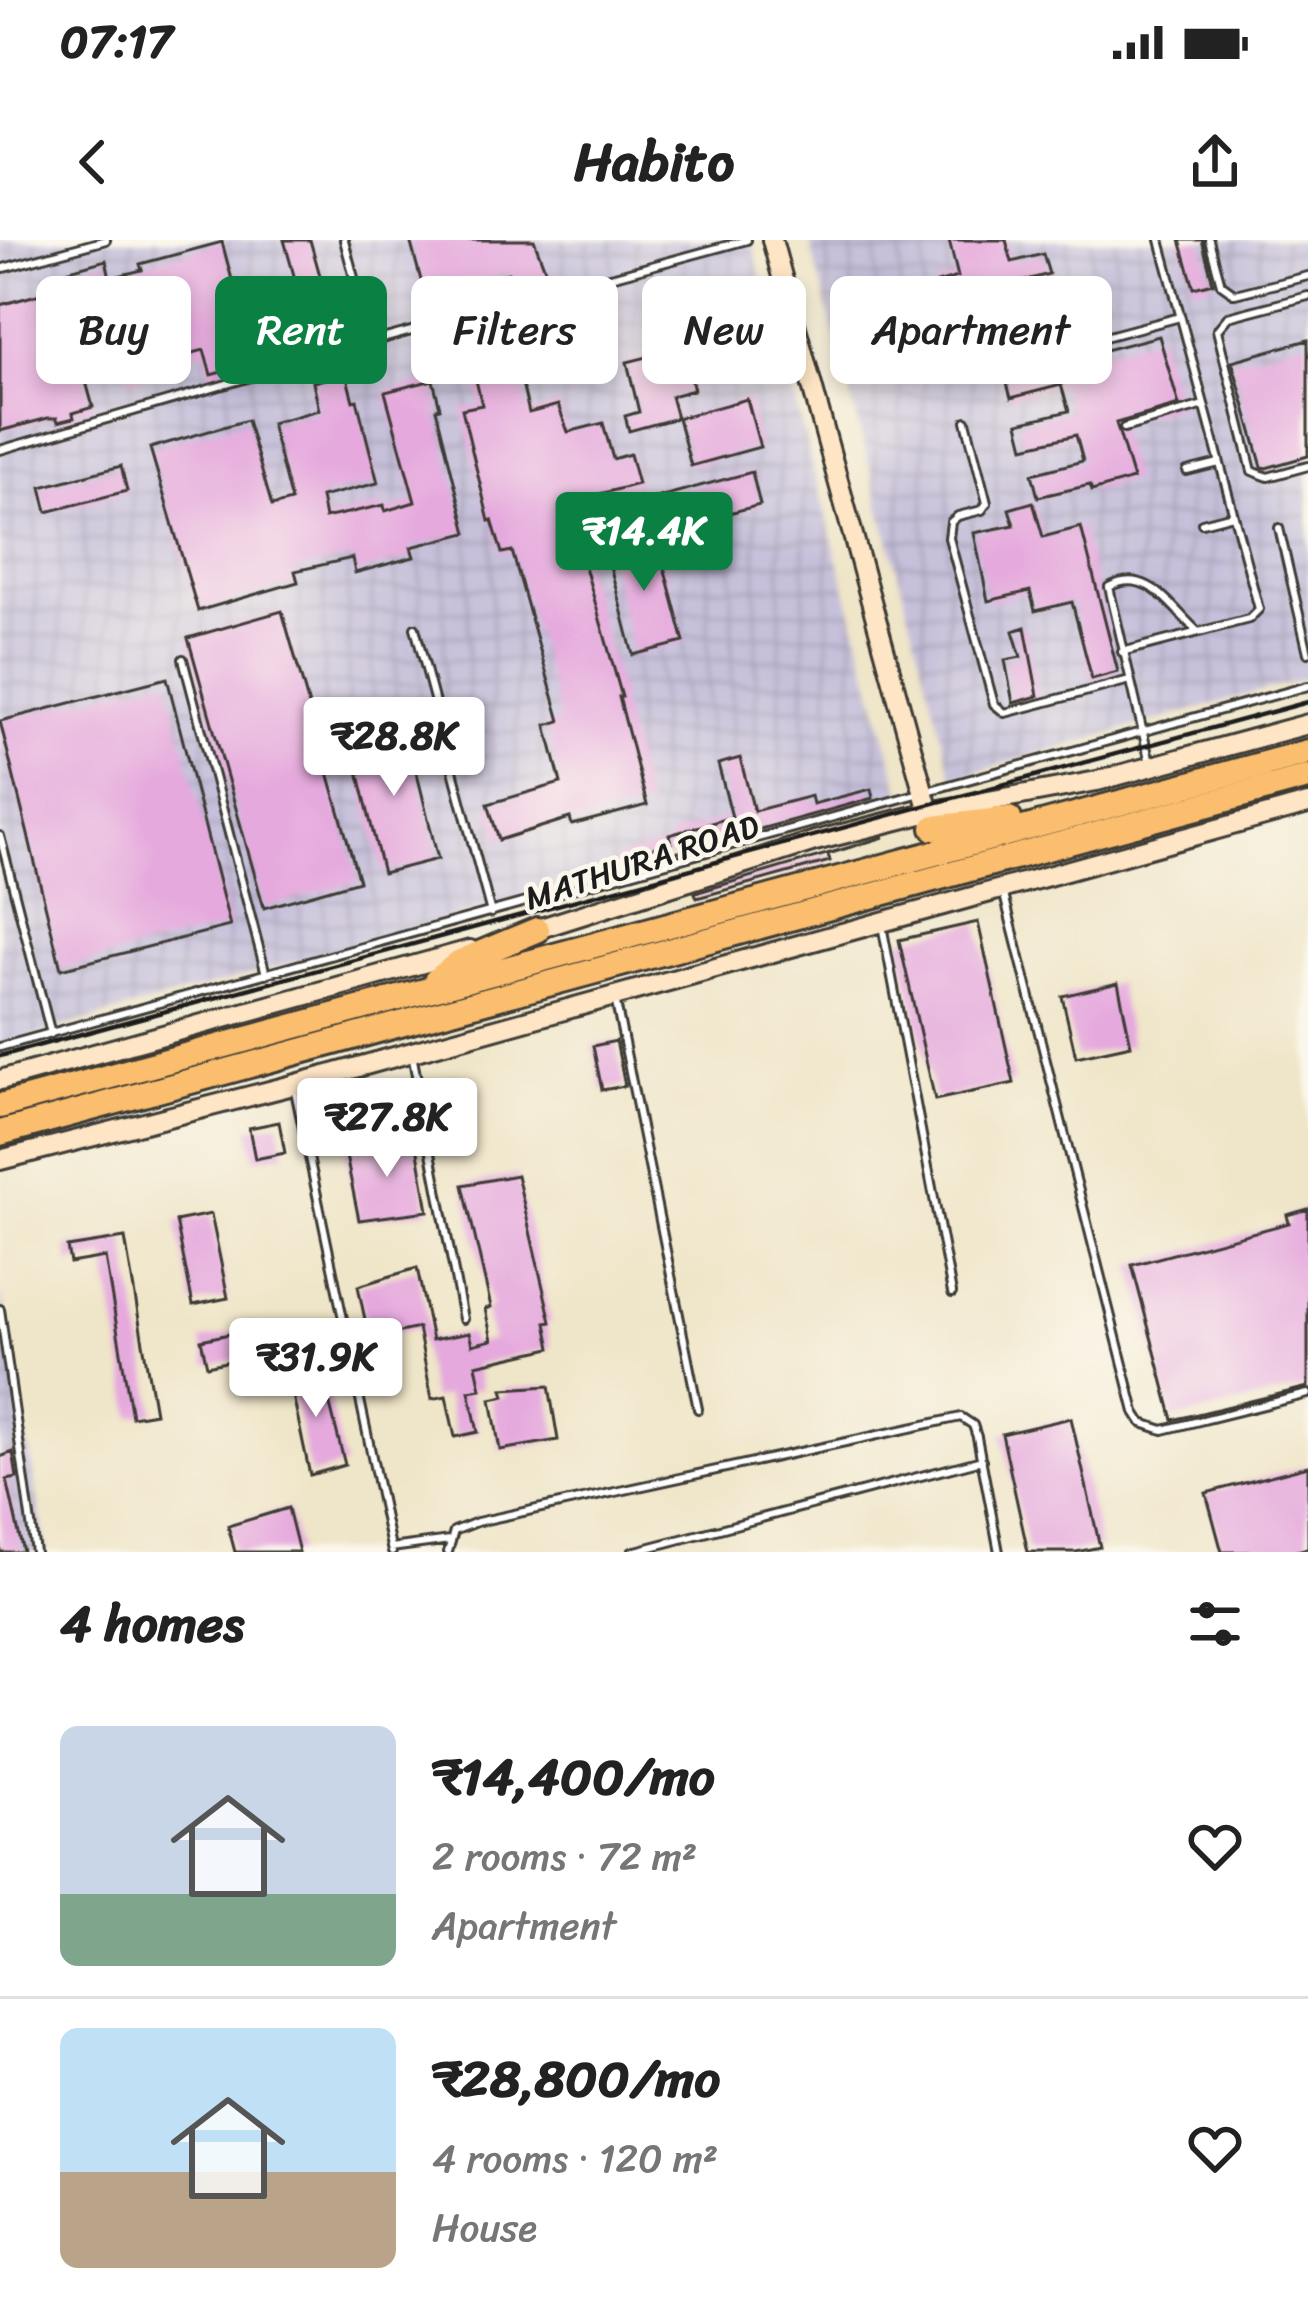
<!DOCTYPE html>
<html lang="en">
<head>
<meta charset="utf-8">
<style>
  body { margin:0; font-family:Sriracha,sans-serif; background:#f6f6f6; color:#222; height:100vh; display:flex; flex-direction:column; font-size:45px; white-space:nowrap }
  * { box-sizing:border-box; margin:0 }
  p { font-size:39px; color:#767676 }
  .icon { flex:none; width:66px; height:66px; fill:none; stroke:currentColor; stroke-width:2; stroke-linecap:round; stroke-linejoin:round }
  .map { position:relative; height:1312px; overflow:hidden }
  .side { display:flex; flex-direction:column; background:#fff; flex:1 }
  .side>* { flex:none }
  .top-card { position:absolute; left:36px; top:36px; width:1236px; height:108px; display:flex; gap:24px }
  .price { position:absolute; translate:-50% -102px; padding:0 27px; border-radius:12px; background:#fff; color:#222; font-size:39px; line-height:78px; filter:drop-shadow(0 3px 6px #0008) }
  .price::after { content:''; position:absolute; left:50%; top:72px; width:36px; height:27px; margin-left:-18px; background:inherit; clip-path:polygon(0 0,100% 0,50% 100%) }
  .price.active { background:#0b8043; color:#fff }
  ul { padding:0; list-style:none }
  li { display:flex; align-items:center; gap:36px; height:300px; padding:0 60px }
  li+li { border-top:3px solid #e0e0e0 }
  li span { display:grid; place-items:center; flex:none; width:336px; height:240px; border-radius:18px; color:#555 }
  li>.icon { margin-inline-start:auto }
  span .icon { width:144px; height:144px; fill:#fffc; stroke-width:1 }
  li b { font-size:51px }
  h2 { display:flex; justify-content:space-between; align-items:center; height:144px; padding:0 60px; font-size:51px }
  .chip { padding:0 42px; border-radius:18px; background:#fff; box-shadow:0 6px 18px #0003; font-size:42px; line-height:108px }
  .chip.active { background:#0b8043; color:#fff }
  .status { display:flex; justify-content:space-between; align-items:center; height:84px; padding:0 60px; background:#fff; direction:ltr }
  .status svg { height:33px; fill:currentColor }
  header { display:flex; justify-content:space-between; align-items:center; height:156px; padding:0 60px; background:#fff; font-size:54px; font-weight:800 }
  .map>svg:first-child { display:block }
  .industrial { fill:url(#industrial-grid) }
  .building { fill:#e5a9dd }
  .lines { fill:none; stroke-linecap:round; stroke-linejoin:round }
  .lane-casing { stroke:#3c3a36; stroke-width:12 }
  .secondary-casing { stroke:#3c3a36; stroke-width:24 }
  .highway-casing { stroke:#3c3a36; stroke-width:30 }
  .lane { stroke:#fff; stroke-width:6 }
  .secondary { stroke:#fde5c5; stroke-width:18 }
  .highway { stroke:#fbbe6e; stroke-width:24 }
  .rail { stroke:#1c1c1c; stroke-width:4.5 }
  .labels { text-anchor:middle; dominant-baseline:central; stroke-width:9; stroke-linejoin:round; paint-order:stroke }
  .street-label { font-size:33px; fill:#1c1c1c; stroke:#fbf7ec }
</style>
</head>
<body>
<div class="status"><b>07:17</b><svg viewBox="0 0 49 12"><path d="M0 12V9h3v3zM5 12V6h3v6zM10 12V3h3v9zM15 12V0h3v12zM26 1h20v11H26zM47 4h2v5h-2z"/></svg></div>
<header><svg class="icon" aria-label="back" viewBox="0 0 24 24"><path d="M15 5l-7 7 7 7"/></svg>Habito<svg class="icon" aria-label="share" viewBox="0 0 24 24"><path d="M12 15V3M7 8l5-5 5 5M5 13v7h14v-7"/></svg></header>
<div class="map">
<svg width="1308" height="1312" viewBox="0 0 1308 1312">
  <defs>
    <pattern id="industrial-grid" width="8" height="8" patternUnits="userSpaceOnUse" patternTransform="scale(3)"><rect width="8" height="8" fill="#c6c0da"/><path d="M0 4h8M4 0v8" fill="none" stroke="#aaa4ba"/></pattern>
  </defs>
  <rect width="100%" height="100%" fill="#fbf7ec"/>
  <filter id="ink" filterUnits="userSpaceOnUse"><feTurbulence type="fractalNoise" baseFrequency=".00833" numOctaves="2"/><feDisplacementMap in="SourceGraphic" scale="24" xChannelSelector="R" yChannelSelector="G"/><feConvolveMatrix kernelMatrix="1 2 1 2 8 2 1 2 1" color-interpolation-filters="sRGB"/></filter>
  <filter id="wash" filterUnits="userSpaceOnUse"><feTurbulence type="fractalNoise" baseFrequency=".004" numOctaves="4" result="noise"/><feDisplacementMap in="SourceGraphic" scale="48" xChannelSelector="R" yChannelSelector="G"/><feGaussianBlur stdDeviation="2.7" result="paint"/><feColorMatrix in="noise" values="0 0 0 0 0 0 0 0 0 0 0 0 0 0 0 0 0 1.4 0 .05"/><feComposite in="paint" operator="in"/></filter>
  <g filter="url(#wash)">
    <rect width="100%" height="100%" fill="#efe5c8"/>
    <path class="industrial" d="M0,0h751l150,552 -901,253z
      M809,0h499v438l-355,100z
      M0,1046l47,266h-47z"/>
    <g id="blocks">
      <path class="building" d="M284,0h26l16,57 8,-2 10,34 -70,20 -10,-35 38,-10z
        M410,0h124l15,40 -36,10 -5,-17 -83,22z
        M949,0h57l6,22 31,-8 6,20 -106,29 -6,-20 21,-6z
        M1180,0h22l11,43 -19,5z
        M222,2l22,83 -7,2 10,38 -36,10 -7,-25 -46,12 3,11 -31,8 -4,-14 -41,11 8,29 -20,6 1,5 -16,4 -1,-4h-9l-48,13v-126l59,-16 -4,-15 51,-14 4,18 32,-8 -2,-6z
        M1034,75l6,25 -42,10 -6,-24z
        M511,96l18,77 29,-8 10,27 35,-9 10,36 17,-5 8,30 -50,13 3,11 -21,6 52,183h-3l28,108 -75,20 -2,-7 -71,22 -11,-36 73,-21 -15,-58 14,-4 -48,-170 -10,2 -10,-33 -3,1 -27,-112 20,-4 -14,-58z
        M1159,96l20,69 -63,18 17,56 -41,12 -2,-6 -52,12 -6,-23 51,-13 -7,-26 -52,12 -6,-24 51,-12 -8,-26 -50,13 -6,-22z
        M1308,100v116l-42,12 -4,-1 -30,-106z
        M683,108l11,42 -23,6 6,22 -48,13 -4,-15 14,-4 -12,-50z
        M346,134l7,27 4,-1 21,83 -57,14 4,21 59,-13 1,6 30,-9 -30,-110 48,-12 7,28 -4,1 31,124 -56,14 3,10 -59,16 -3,-15 -57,13 3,11 -100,29 -48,-163 97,-28 25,86 19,-5 -20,-78 48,-13 -6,-28z
        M747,159l13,48 -69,19 -13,-48z
        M121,226l6,25 -80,21 -6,-25z
        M752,232l8,33 -100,26 -9,-32z
        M1033,262l10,35 38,-10 37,145 -26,7 -20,-77 -37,9 -5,-20 -42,10 -14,-68 40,-8 -5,-16z
        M655,293l29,109 -51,13 -28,-109z
        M282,371l77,270 -95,27 -76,-270z
        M1025,387l13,69 -25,7 -8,-43 16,-3 -8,-26z
        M167,438l63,248 -169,43 -61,-248z
        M405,485l33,134 -55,14 -33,-135z
        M740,518l14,53 57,-15 2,8 58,-15 2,9 -254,70 -3,-10 55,-15 -2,-8 63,-18 -14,-53z
        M884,597l-56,17 2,7 -133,37 -2,-5z
        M978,682l36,161 -79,17 -36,-160z
        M1118,743l13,62 -55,12 -14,-61z
        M616,801l9,45 -23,4 -9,-44z
        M279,882l6,31 -30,6 -6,-31z
        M416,900l12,71 -69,9 -14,-69z
        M517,935l34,147 -5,1 5,25 -75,17 5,24 -12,2 9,41 -23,5 -9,-41 -14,3 -14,-71 -49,11 -11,-53 59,-18 15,72 37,-7 3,12 20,-5 -7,-31 6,-2 -28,-122z
        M1308,969v178l-135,33 -41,-155 157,-42 -2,-8z
        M211,974l17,84 -35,7 -17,-84z
        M125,998l30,175 -23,4 -27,-160 -35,6 -3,-16z
        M234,1093l5,26 -32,7 -6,-26z
        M320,1125l25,100 -35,10 -22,-103z
        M549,1146l9,54 -58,10 -9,-51 14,-3 -2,-7z
        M1071,1178l29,129 -24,5h-48l-26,-118z
        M13,1212l4,26 -10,2 16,72h-23v-95z
        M1308,1226v82l-15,4h-71l-16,-59z
        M288,1268l11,44h-64l-7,-26z"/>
    </g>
  </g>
  <g filter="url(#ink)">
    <use href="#blocks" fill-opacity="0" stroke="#3c3a36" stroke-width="3"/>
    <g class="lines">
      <defs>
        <path id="lane" d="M344,0l27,102
          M1209,0l12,44 14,10 73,-18
          M0,29l106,-29
          M1308,56l-80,21 -11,13 35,141 16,6 40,-11
          M1052,111l128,-34
          M966,181l21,82 -5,7 -24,6 -7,6 -2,16 45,166 11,9 125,-33
          M1124,188l80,-23
          M0,210l371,-108 376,-102
          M1187,231l32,-8
          M1202,283l31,-8
          M1279,288l29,125
          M415,388l76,285
          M1122,412l127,-33 10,-10 -99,-369
          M183,419l83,315
          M1150,523l-41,-176c38,-21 61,19 88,44
          M0,596l51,198
          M1003,651l132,521 7,11 21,7 145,-36
          M882,685l70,368
          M615,758l83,411
          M0,807l1308,-361
          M412,814l51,265
          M294,846l98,466
          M0,1069l35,243
          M391,1308l59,-8
          M448,1312l6,-21 23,-9 484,-105 12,8 4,12 22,115
          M632,1312l350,-92"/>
        <path id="secondary" d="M772,0l160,583
          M525,693l290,-92 114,-29 168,-31 211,-57
          M0,840l470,-130
          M0,920l293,-75 1015,-281"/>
        <path id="highway" d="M934,588l75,-9
          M436,741l24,-19 77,-32
          M0,866l1308,-354
          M0,893l1308,-356"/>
      </defs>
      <use href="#lane" class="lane-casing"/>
      <use href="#secondary" class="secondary-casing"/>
      <use href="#highway" class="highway-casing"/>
      <use href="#lane" class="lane"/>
      <use href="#secondary" class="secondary"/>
      <use href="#highway" class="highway"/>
      <path class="rail" d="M0,816l1308,-354"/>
    </g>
  </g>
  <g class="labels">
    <g class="street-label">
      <text transform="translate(642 622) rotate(-18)">MATHURA ROAD</text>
    </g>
  </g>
</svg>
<b class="price active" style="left:644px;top:354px">₹14.4K</b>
<b class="price" style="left:394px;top:559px">₹28.8K</b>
<b class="price" style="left:387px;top:940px">₹27.8K</b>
<b class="price" style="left:316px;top:1180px">₹31.9K</b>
<div class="top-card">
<a class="chip">Buy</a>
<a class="chip active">Rent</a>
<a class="chip">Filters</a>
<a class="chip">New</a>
<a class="chip">Apartment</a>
</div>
</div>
<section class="side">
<h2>4 homes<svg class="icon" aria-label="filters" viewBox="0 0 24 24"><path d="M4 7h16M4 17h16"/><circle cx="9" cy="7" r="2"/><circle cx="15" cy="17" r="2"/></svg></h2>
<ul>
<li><span style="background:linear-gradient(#c9d6e8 70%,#7fa58c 0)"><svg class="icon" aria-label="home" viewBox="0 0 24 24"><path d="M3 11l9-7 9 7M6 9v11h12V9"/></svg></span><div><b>₹14,400/mo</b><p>2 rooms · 72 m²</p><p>Apartment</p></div><svg class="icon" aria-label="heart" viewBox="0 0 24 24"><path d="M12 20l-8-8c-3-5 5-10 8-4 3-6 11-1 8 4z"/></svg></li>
<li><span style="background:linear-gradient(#bfe0f5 60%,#b9a48a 0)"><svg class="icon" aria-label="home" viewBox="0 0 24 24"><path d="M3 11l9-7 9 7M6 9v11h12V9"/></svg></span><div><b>₹28,800/mo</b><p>4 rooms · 120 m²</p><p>House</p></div><svg class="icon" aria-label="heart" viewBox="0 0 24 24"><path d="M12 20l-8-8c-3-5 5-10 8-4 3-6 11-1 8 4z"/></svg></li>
</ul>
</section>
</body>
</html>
